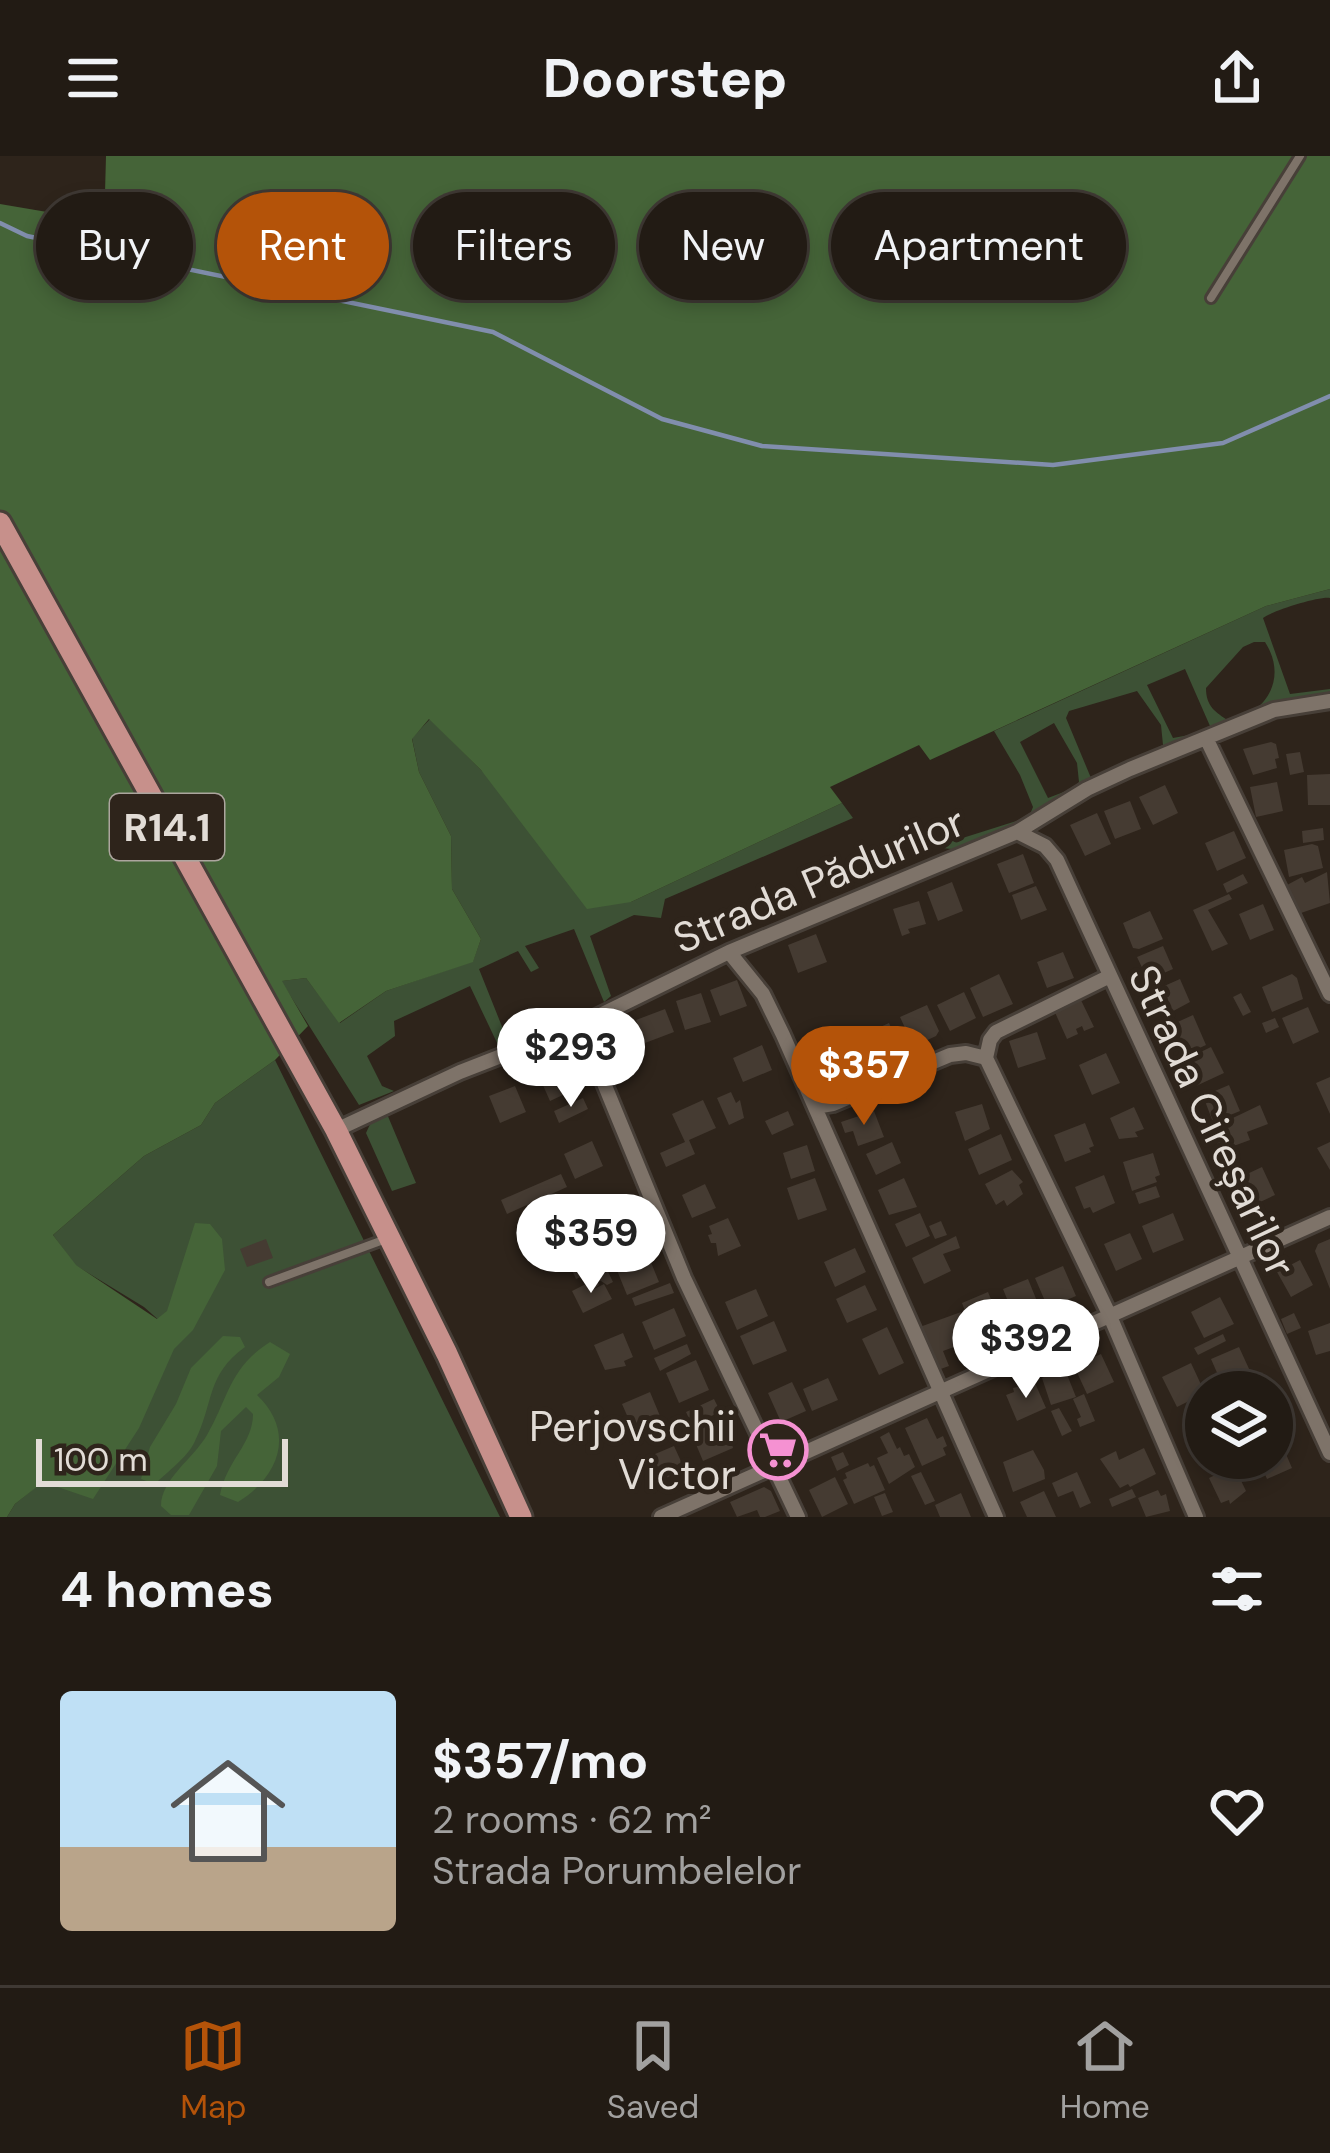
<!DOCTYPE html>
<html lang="en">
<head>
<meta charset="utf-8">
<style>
  body { margin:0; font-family:"DM Sans",sans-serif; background:#2a241d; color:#f1f3f6; height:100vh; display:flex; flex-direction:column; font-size:45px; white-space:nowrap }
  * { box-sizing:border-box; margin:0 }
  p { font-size:39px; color:#a2a1a0 }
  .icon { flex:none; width:66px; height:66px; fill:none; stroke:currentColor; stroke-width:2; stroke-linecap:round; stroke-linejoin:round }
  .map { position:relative; height:1361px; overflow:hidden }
  .sheet { display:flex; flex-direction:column; background:#221b14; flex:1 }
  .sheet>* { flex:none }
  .banner { position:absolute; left:36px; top:36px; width:1260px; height:108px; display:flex; gap:24px }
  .tools { position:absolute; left:1185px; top:1215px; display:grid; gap:24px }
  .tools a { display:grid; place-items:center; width:108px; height:108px; border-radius:50%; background:#221b14; box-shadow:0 6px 18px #0003,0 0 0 3px #3f3934; font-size:60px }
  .scale { position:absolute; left:36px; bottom:30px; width:252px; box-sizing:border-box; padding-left:12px; border:6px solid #e2dcd6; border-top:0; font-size:33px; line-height:42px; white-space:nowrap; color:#e2dcd6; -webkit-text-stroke:9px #2e241b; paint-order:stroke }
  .price { position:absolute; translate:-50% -102px; padding:0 27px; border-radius:42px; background:#fff; color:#222; font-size:39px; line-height:78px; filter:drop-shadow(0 3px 6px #0008) }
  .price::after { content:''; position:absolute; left:50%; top:72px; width:36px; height:27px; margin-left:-18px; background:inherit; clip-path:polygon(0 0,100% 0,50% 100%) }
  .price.active { background:#b45309; color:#fff }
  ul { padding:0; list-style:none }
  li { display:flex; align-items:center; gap:36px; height:300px; padding:0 60px }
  li span { display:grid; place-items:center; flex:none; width:336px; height:240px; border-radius:12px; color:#555 }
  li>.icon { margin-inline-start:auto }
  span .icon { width:144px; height:144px; fill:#fffc; stroke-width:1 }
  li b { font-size:51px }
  h2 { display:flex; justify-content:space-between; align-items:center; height:144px; padding:0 60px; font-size:51px }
  .chip { padding:0 42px; border-radius:54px; background:#221b14; box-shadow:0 6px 18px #0003,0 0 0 3px #3f3934; font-size:42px; line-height:108px }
  .chip.active { background:#b45309; color:#fff }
  header { display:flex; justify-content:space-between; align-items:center; height:156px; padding:0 60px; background:#221b14; font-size:54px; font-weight:700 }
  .tabs { display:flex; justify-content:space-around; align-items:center; height:168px; border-top:3px solid #3f3934; background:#221b14; font-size:33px; color:#a2a1a0 }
  .tabs a { display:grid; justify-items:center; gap:6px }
  .tabs .active { color:#b45309 }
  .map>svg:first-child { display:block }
  .green { fill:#3d5135; fill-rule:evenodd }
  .forest { fill:#456438 }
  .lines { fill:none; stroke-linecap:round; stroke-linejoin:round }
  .stream { stroke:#818ead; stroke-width:4.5 }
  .building { fill:#453b32 }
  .service-casing { stroke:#473f38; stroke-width:14 }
  .minor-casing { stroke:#473f38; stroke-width:20 }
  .primary-casing { stroke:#473f38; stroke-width:27 }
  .service { stroke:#7e7369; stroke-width:8 }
  .minor { stroke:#7e7369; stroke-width:14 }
  .primary { stroke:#c7908b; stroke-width:21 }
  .labels { text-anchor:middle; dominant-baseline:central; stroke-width:10; stroke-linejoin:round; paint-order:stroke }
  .shield { fill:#2e241b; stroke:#aca59e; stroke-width:3 }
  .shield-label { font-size:39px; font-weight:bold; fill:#e2dcd6 }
  .street-label { font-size:42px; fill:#e2dcd6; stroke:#2e241b }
  .poi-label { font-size:42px; fill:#e2dcd6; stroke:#2e241b; text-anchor:end }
</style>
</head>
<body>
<header><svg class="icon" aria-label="menu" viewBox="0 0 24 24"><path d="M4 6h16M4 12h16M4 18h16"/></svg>Doorstep<svg class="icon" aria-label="share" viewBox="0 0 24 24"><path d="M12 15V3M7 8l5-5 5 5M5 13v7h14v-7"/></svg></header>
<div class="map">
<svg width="1330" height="1361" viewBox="0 0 1330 1361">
  <rect width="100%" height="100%" fill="#2e241b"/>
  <path class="green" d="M1330,433v9c-11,-2 -58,13 -67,20l27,76 40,-5v8l-46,4 -324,149 -26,-3 95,-30 4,-10 -13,-32 -26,-44 272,-125zM1254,486h11c23,36 2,71 -36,79 -14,-9 -23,-15 -23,-33l37,-41zM1185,513l25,57 -10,7 -27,5 -26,-53zM1137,535l24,34 2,20 -72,33 -25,-60 3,-7zM1054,567l23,40 2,19 -5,6 -26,10 -28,-56z
    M430,563l51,51 150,132 211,-99 11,15 -188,81 -4,19 -27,-3 -44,21 21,60 -7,6 -30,-73 -49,17 14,22 -8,4 -13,-21 -39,18 30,75 -10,3 -29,-61 -76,35 1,15 -28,20 15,30 12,5 -35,14 -78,-124 25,-3 34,45 46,-32 87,-30 8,-22 -29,-50 -1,-53 -32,-64 -7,-34z
    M275,904l225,457h-493l8,-13 28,-23 127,-151 -26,-23 -69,-42 -22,-30 91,-79 57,-31 14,-22z
    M387,958l29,69 -24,8 -26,-58 6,-13z"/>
  <path class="forest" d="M106,0h1224v433l-64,17 -336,154 -11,-15 -89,42 12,16 -211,99 -44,7 -106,-139 -52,-51 -17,20 7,33 32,64 1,53 29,50 -8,23 -87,29 -47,32 -33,-45 -24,3 26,45 -33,34 -60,43 -14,22 -57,31 -91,79 23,30 81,54 10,-8 28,-88 15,1 12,15 3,31 -32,60 -19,19 -35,79 -46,71 -50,-17 -28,22 -8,13h-7v-1313l53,9 52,-20z
    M223,1180l17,1 5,10c-39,28 -31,56 -50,94 -7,16 -28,31 -40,43l-14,-5 9,-32 26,-43 15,-36z
    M270,1186l20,12 -11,23 -22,18c38,36 24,80 -19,107l-18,-7c6,-34 33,-51 33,-81l-7,-7 -25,24 -4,35 -28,49h-18l-10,-9c0,-27 32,-47 46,-71 22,-38 22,-67 63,-93z"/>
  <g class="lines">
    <path class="stream" d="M0,67l27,13 466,96 169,87 100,27 291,19 170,-22 107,-47"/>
  </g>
  <path class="building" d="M1271,586l5,2 3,14 -4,1 2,9 -24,7 -10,-26z
    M1300,596l4,20 -14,3 -4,-21z
    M1330,618v31h-22l-1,-30z
    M1277,626l6,29 -27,6 -6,-30z
    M1165,629l13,28 -25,12 -14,-28z
    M1130,645l11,28 -26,10 -11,-28z
    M1097,657l14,31 -26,12 -15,-31z
    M1323,672l1,12 -21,3 -1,-12z
    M1234,675l12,27 -29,13 -12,-28z
    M1312,688l6,2 5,22 -34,9 -5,-27z
    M1023,698l11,29 -25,10 -12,-29z
    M1327,716l3,31 -29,10 -14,-28 15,-8 3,6z
    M1243,718l5,9 -21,10 -4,-9z
    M952,726l11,29 -25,10 -11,-29z
    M1036,730l11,24 -26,10 -9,-25z
    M1229,738l3,5 -24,11 20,34 -16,7 -19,-41z
    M919,745l7,23 -18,5 2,4 -8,3 -9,-27z
    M1263,748l11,26 -24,10 -11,-26z
    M1150,755l13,28 -24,10 -6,-1 -10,-25z
    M816,778l11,28 -29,11 -10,-28z
    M1163,790l10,23 -25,11 -11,-23z
    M1063,796l11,26 -27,10 -10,-26z
    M999,818l14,30 -30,13 -13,-29z
    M1292,818l5,4 6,21 -31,13 -10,-25z
    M1180,823l10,23 -26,14 -11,-25z
    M737,824l10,26 -27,10 -10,-26z
    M964,836l12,26 -26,13 -13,-26z
    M701,837l10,29 -26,8 -9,-29z
    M1241,837l10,19 -8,4 -10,-19z
    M1079,840l15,31 -10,4 -2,-5 -6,3 2,5 -11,5 -14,-31z
    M927,849l12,26 -3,5 -19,9 -2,-5 -4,1 -11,-24z
    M1308,851l11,25 -26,12 -11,-26z
    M665,853l9,23 -29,11 -9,-23z
    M1193,859l13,30 -24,11 -11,-31z
    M1275,862l4,9 -13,6 -4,-10z
    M889,867l14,31 -26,8 -12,-28z
    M1037,876l9,27 -28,9 -9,-27z
    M762,889l10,25 -29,12 -10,-24z
    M1211,891l13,26 -28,13 -12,-26z
    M1106,897l14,30 -28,12 -13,-30z
    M568,904l12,27 -30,14 -12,-27z
    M1330,921v37l-14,-31z
    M1229,929l11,26 -27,11 -10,-26z
    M515,930l11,26 -26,11 -11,-27z
    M731,936l5,11 4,-3 4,18 -15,7 -12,-27z
    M583,942l5,11 -29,14 -5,-12z
    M703,944l13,28 -27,12 6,14 -29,13 -6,-14 25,-11 -13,-28z
    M982,948l8,25 -25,12 -10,-29z
    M1260,949l8,19 -21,8 3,8 -30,11 -8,-23z
    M1134,951l10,22 -9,3 3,5 -19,2 -9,-21z
    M788,955l6,14 -22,10 -7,-14z
    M874,955l10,26 -26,9 -5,-15 -8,2 -4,-11z
    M1085,967l9,23 -5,2 2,4 -26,10 -11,-27z
    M1001,978l11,26 -33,15 -11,-26z
    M592,985l11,25 -28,13 -11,-25z
    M892,986l9,21 -25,12 -10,-21z
    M1330,986v28l-13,-22z
    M807,989l8,26 -24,8 -8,-26z
    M1153,997l7,22 -5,2 2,5 -25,9 -9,-29z
    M1262,1011l13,28 -30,14 -13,-28z
    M1012,1014l11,12 -4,3 4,9 -16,12 -3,-6 -8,5 -11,-21z
    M561,1018l6,13 -60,27 -6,-14z
    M1104,1019l11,28 -22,10 -3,-6 -6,2 -9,-22z
    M815,1022l12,32 -29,10 -11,-32z
    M904,1022l13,29 -28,8 -11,-25z
    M705,1028l11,24 -24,10 -10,-23z
    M1156,1030l4,11 -21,7 -4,-11z
    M620,1042l3,9 5,-2 6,17 -34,14 -9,-27z
    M560,1048l20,40 -28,14 -13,-27 4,-2 -6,-13z
    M920,1057l10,23 -24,11 -11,-23z
    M1173,1057l11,27 -31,13 -11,-27z
    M728,1062l13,28 -23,10 -2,-13h-5l-3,-8 4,-1 -3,-8z
    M941,1065l6,14 -12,4 -6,-13z
    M1130,1077l12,26 -26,12 -12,-27z
    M956,1080l4,12 -17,6 8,17 -27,13 -12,-26z
    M266,1083l7,19 -26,9 -7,-18z
    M1330,1083v50l-15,-38 3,-7z
    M855,1092l11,24 -31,15 -11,-25z
    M598,1095l15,31 -6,3 -12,-8 -10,-20z
    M583,1096l7,21 -14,6 -9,-20z
    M648,1099l11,27 -32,13 -11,-27z
    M1300,1104l13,25 -22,12 -14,-25z
    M1063,1110l13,30 -28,12 -13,-30z
    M596,1123l3,6 -7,5 12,-6 8,15 -29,14 -11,-22z
    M1028,1123l13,32 -25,10 -13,-32z
    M670,1127l4,10 -39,13 -3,-8z
    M865,1129l12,25 -30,13 -11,-24z
    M756,1133l12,27 -31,14 -12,-28z
    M988,1136l14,34 -27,11 -13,-34z
    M1220,1141l14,27 -30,14 -13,-26z
    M674,1152l12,28 -32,14 -12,-28z
    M961,1156l12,29 -16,11 -3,-5 -11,4 6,15 -14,5 -18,-43z
    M1294,1157l7,15 -14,6 -6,-15z
    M774,1165l13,30 -34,14 -13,-29z
    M1330,1167v28l-14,4 -8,-24z
    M887,1171l17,36 -25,12 -17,-36z
    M623,1177l10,24 -9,4 2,5 -21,4 -11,-25z
    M1223,1178l3,7 -28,14 -4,-7z
    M687,1188l4,10 -31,17 -6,-13z
    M1239,1191l11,24 -28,13 -11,-25z
    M1101,1198l13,28 -27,12 -13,-28z
    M696,1204l13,30 -30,13 -13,-30z
    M1191,1207l14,30 -28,14 -15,-30z
    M1064,1211l12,30 -25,8 -9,-27z
    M828,1222l10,22 -26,11 -9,-22z
    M792,1226l14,29 -25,11 -13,-29z
    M1035,1227l11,25 -29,13 -11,-26 8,-3 -1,-4z
    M650,1236l10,24 -7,3 2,4 -22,6 -11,-25z
    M1084,1238l11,27 -15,6 -3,-8 4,-2 -8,-18z
    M714,1243l6,12 -27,16 -7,-15z
    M1059,1252l13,23 -10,5 -11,-25z
    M724,1260l9,32 -30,13 -13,-31z
    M927,1262l10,21 6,-3 4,10 -4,2 3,7 -24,11 -17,-38z
    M889,1276l8,17 3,-2 4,9 5,-2 6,13 -26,17 -12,-26 11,-5 -8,-16z
    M1282,1289l10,23 -25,11 -9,-21h14v-9z
    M674,1290l11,24 -27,11 -10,-24z
    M1144,1292l12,26 -26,13 -2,-3 -8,4 -20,-29 16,-8 3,9z
    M1033,1294l11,20 1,9 -32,13 -10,-30z
    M843,1296l6,13 -12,6 -6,-14z
    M868,1307l2,4 4,-2 11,25 -31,14 -11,-24 4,-2 -2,-5z
    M1234,1310l12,25 -16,13 -1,-4 -8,3 -12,-25z
    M921,1316l14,29 -10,4 -14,-29z
    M1077,1316l14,31 -11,5 -7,-17 -15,6 -6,-14z
    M835,1321l13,27 -26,13 -13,-27z
    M764,1331l7,4 9,20 -15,6h-5l-3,-7 -20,7 -7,-15z
    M1132,1333l4,8 -24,10 -3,-8z
    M1158,1334l3,6 5,-2 4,17 -24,6 -8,-19z
    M1044,1335l12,26h-29l-7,-15z
    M885,1337l8,19 -11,4 -8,-19z
    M961,1337l10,24h-31l-5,-12z"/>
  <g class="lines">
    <defs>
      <path id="service" d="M1211,142l89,-142
        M269,1126l117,-43"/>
      <path id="minor" d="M1207,584l123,254
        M1017,676l28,14 12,14 273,593
        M729,796l34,42 20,41 213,482
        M580,869l104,253 114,239
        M986,902l123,256 87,203
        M815,951l18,-3 117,-49 16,-2 20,5 4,-18 6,-8 114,-56
        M336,974l124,-58 120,-47 149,-73 288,-120 70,-43 43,-20 144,-59 56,-9
        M661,1361l669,-300"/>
      <path id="primary" d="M0,367l336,607 111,224 74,163"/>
    </defs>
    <use href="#service" class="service-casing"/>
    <use href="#minor" class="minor-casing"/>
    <use href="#primary" class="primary-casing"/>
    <use href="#service" class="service"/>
    <use href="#minor" class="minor"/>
    <use href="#primary" class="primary"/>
  </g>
  <defs>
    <symbol id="supermarket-ring" viewBox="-11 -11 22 22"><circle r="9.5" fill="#2e241b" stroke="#f591d2" stroke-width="1.5"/><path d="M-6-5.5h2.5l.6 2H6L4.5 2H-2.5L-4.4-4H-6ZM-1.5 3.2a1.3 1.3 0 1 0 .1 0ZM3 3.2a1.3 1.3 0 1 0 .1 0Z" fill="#f591d2"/></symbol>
  </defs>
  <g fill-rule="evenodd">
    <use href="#supermarket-ring" x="745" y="1261" width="66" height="66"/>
  </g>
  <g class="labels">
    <rect class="shield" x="110" y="638" width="114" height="66" rx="9"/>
    <g class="shield-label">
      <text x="167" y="671">R14.1</text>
    </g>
    <g class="street-label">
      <text transform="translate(819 724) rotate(-23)">Strada Pădurilor</text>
      <text transform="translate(1212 965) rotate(65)">Strada Cireșarilor</text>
    </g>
    <g class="poi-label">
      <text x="736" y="1270">Perjovschii<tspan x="736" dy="48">Victor</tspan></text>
    </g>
  </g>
</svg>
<div class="tools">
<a><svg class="icon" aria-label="layers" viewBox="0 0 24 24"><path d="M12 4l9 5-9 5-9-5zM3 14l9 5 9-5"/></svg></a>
</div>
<div class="scale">100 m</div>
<b class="price" style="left:571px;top:954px">$293</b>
<b class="price active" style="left:864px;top:972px">$357</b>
<b class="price" style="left:591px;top:1140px">$359</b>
<b class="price" style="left:1026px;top:1245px">$392</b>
<div class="banner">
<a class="chip">Buy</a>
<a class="chip active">Rent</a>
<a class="chip">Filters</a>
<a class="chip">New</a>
<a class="chip">Apartment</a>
</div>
</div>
<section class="sheet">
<h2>4 homes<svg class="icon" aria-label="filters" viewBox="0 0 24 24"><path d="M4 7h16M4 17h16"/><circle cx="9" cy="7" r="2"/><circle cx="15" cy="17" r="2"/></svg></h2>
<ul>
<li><span style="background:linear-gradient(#bfe0f5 65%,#b9a48a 0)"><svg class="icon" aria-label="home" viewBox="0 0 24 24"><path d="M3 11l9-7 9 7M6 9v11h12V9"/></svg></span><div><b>$357/mo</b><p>2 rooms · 62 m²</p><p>Strada Porumbelelor</p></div><svg class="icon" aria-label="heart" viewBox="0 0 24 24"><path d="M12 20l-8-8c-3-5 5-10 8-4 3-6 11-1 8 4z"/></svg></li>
</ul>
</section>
<nav class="tabs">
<a class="active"><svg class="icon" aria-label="map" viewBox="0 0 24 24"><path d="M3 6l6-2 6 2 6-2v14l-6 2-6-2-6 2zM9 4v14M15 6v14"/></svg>Map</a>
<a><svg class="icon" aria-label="saved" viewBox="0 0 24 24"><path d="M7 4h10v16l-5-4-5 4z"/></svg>Saved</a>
<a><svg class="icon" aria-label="home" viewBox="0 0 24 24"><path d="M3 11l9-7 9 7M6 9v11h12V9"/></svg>Home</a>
</nav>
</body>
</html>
